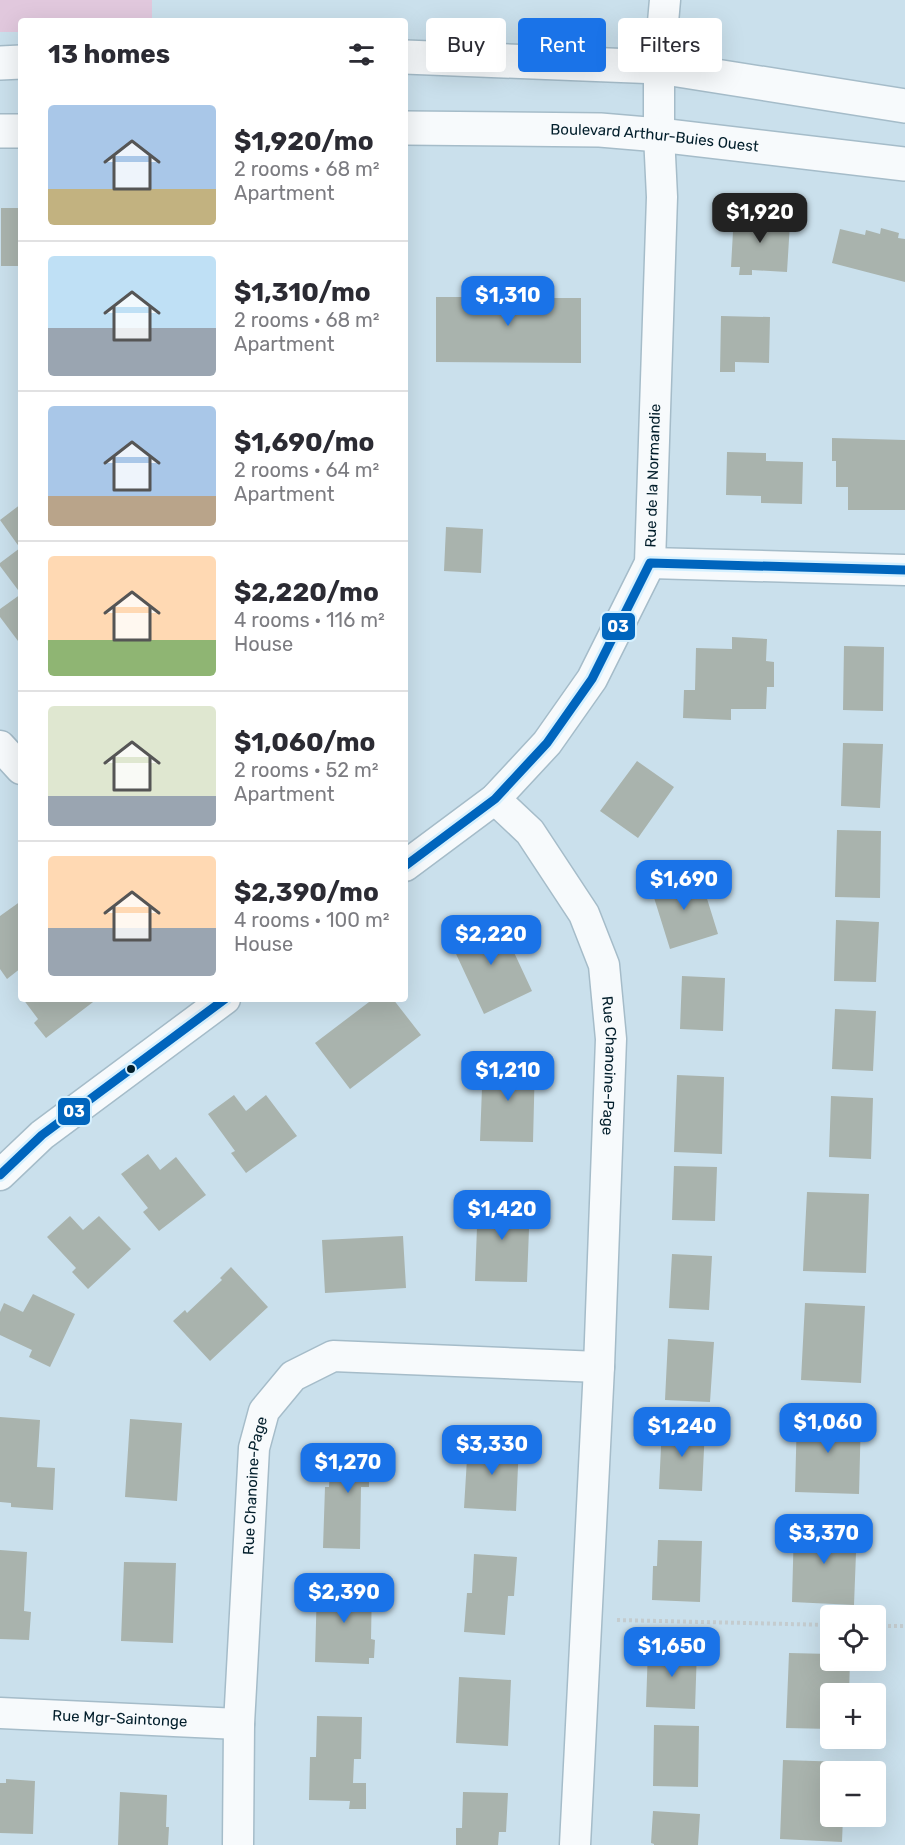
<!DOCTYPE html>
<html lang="en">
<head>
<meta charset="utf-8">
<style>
  body { margin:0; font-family:Rubik,sans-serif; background:#f2f2f3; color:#2b2b33; height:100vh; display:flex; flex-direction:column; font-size:22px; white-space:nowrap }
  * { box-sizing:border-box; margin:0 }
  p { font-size:20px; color:#7c7c81 }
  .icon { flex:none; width:33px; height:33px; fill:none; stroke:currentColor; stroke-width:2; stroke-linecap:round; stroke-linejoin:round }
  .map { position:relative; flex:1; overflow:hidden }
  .side { position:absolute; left:18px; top:18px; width:390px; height:984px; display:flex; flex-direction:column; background:#fff; border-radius:6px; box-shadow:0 6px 24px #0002 }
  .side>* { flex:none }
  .guide { position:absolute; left:426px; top:18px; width:388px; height:54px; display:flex; gap:12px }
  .controls { position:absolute; left:820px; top:1605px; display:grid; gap:12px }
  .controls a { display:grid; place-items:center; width:66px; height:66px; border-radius:6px; background:#fff; box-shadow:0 6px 24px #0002; font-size:30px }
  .price { position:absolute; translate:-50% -51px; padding:0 14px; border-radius:12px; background:#1a73e8; color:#fff; font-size:20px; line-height:39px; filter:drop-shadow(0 2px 3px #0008) }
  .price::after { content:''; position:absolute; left:50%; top:36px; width:18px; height:14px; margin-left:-9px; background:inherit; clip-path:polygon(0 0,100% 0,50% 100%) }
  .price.selected { background:#222; color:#fff }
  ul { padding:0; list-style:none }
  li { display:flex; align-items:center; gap:18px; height:150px; padding:0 30px }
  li+li { border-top:2px solid #e1e1e2 }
  li span { display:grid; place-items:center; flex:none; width:168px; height:120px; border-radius:6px; color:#555 }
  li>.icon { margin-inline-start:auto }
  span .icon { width:72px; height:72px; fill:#fffc; stroke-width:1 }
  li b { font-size:26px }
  h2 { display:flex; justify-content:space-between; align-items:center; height:72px; padding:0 30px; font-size:26px }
  .tag { padding:0 21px; border-radius:6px; background:#fff; box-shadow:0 6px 24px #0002; font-size:21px; line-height:54px }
  .tag.selected { background:#1a73e8; color:#fff }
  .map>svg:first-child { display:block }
  .green { fill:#e1c8dd }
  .building { fill:#a9b3ad }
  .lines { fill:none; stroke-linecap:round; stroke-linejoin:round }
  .minor-casing { stroke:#a5bcc9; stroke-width:33 }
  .tertiary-casing { stroke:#a5bcc9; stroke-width:36 }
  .path { stroke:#c4cccf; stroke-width:4; stroke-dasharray:3 3; stroke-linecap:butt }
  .minor { stroke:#f7fafc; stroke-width:30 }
  .tertiary { stroke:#f7fafc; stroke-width:33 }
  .bus-1-casing { stroke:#d5f0fe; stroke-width:14 }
  .bus-1 { stroke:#0065bd; stroke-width:9 }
  .bus-dot { fill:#021e2b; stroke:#d5f0fe; stroke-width:2 }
  .labels { text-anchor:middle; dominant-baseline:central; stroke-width:6; stroke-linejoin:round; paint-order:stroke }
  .street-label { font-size:15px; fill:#021e2b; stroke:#d5f0fe }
  .line-badge { stroke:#d5f0fe; stroke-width:2 }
  .badge-label { font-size:16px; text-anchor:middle; font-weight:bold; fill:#fff }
</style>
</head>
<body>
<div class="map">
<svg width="905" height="1845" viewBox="0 0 905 1845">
  <rect width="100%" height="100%" fill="#cae0ec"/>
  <path class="green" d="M0,0h152v21h-131v11h-21z"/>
  <path class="building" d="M1,208h20v58h-20z
    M734,214l36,2v6l20,1 -3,49 -35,-2v5h-13l1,-8h-9z
    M881,228l18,5 -1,5 7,1v43l-73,-19 8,-34 25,6 1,-5 14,4z
    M492,276l29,1v21h60v65l-145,-1v-65h56z
    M721,316l49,1 -1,46 -34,-1v10h-15z
    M832,438l73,2v70h-57v-23h-12v-26h-4z
    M727,452l39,1v8l37,1 -1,42 -41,-1v-7l-35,-1z
    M21,504v141l-21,-28v-8l21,-15 -21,-28v-3l20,-15 -20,-28z
    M446,527l37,2 -2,44 -37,-2z
    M732,637l35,2 -1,22 8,1v25h-7l-1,22h-35v11l-48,-2 1,-28h11l1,-42 36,1z
    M844,646l40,1 -1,64 -40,-1z
    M843,743l40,1 -3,64 -39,-2z
    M637,761l37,26 -36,51 -38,-27z
    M837,830l44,1 -1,67 -45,-1z
    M699,873l19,61 -48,15 -19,-61z
    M21,901v67l-14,11 -7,-10v-53z
    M498,918l34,73 -48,23 -34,-73z
    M836,920l43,2 -3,60 -42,-1z
    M682,976l43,2 -2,53 -43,-2z
    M23,999h74l-51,39 -12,-15 4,-4z
    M373,999h20l28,36 -71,54 -35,-46z
    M835,1009l41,2 -3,60 -41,-2z
    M483,1061l52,1 -2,80 -53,-1z
    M677,1075l47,2 -2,77 -48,-2z
    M234,1095l12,16 20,-16 31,41 -51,37 -15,-20 4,-2 -27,-37z
    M831,1096l42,2 -2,61 -42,-2z
    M148,1154l12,16 16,-13 30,38 -47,36 -16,-19 5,-4 -27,-34z
    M674,1166l43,1 -2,54 -43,-1z
    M807,1192l62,2 -3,79 -63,-2z
    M478,1200l52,2 -3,80 -52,-1z
    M70,1216l13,14 16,-14 32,33 -43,40 -16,-17 4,-4 -29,-31z
    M403,1236l3,52 -81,5 -3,-53z
    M672,1254l40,2 -3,54 -40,-2z
    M231,1267l37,40 -58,54 -37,-40 12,-11 2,3 35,-33 -2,-2z
    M33,1294l42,20 -25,53 -21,-10 3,-7 -32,-15v-23l4,-9 19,9z
    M805,1303l60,3 -4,77 -60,-3z
    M668,1339l46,3 -4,60 -45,-2z
    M797,1414l64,1 -2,79 -64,-2z
    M0,1417l40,3 -3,47 18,1 -2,42 -42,-3v-4l-11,-1z
    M130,1419l52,4 -5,78 -52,-4z
    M662,1426l43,2 -3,63 -43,-2z
    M468,1442l51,2 -3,67 -52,-3z
    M331,1446l55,2 -1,19h-16v20h-8l-1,62 -37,-1 2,-61h4z
    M794,1525l63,2 -3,78 -62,-3z
    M658,1540l44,1 -2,61 -48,-2 1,-34h4z
    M0,1550l27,2 -3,59 7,1 -2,28 -29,-1z
    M474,1554l43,3 -3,39h-6l-3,39 -41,-3 3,-39h5z
    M124,1562l52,1 -3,80 -52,-2z
    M317,1584l55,1 -1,54 4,1 -1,18h-5v6l-54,-2z
    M648,1647l49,2 -2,60 -49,-2z
    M789,1653l42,1v6h19l-1,34h-18v35l-45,-1z
    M459,1677l52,3 -3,66 -52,-3z
    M317,1716l45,1 -1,42h-7l-1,24h13v26h-17l1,-8 -41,-1 1,-43h6z
    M654,1725l45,1 -1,61 -45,-1z
    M783,1760l62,2v10h-14v44h12l-1,26 -62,-3z
    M6,1779l29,2 -2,53 -33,-1v-50h6z
    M120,1792l47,3 -1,32h3l-1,18h-50z
    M463,1792l45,1 -2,39h-7l-1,13h-42v-17h6z
    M653,1811l47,3 -2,31h-44v-1l-3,-1z"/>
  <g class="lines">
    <defs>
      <g id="minor">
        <path d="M650,563l255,7"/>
        <path d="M0,746l21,23"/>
        <path id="s1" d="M495,799l35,33 54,82 20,51 7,74 -12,328 -24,478"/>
        <path id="s2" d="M405,866l90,-67 52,-56 45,-64 58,-116 12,-366 -3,-62v-68l6,-67"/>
        <path d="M0,1175l42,-40 183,-136"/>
        <path id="s3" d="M0,1713l239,11"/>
        <path id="s4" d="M238,1845l1,-121 15,-276 10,-37 29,-35 40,-20 266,11"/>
      </g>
      <g id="tertiary">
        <path d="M405,57l254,10 246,39"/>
        <path d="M0,63l21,-1"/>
        <path id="s5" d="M405,128l195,2 59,5 246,29"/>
        <path d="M0,131h21"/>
      </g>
    </defs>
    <use href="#minor" class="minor-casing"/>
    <use href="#tertiary" class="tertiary-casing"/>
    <path class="path" d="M617,1620l214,5
      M876,1626h29"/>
    <use href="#minor" class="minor"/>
    <use href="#tertiary" class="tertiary"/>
    <defs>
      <path id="bus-1" d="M405,866l90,-67 52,-56 45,-64 58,-116 255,7
        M0,1175l42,-40 183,-136"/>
    </defs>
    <use href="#bus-1" class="bus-1-casing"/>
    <use href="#bus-1" class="bus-1"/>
  </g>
  <circle class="bus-dot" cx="131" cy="1069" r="5"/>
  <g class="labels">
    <g class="street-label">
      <text stroke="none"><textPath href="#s5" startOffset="250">Boulevard Arthur-Buies Ouest</textPath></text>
      <text stroke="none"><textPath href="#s2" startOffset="484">Rue de la Normandie</textPath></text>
      <text stroke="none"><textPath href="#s1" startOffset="302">Rue Chanoine-Page</textPath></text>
      <text stroke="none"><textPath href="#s4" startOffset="360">Rue Chanoine-Page</textPath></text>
      <text stroke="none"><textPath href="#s3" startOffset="120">Rue Mgr-Saintonge</textPath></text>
    </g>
  </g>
  <g class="line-badge">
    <rect x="601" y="612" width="35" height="29" rx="6" fill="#0065bd"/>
    <rect x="57" y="1097" width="34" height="29" rx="6" fill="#0065bd"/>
  </g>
  <g class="badge-label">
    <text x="618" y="632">03</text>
    <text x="74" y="1117">03</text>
  </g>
</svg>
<div class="controls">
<a><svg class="icon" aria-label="locate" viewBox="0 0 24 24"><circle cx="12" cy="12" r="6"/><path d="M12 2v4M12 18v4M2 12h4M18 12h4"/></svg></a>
<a>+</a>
<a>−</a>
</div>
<b class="price selected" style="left:760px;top:244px">$1,920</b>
<b class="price" style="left:508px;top:327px">$1,310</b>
<b class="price" style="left:684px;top:911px">$1,690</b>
<b class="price" style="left:491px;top:966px">$2,220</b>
<b class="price" style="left:508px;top:1102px">$1,210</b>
<b class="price" style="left:502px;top:1241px">$1,420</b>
<b class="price" style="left:828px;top:1454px">$1,060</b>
<b class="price" style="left:682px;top:1458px">$1,240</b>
<b class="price" style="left:492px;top:1476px">$3,330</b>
<b class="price" style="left:348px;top:1494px">$1,270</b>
<b class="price" style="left:824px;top:1565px">$3,370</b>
<b class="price" style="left:344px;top:1624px">$2,390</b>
<b class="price" style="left:672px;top:1678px">$1,650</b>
<div class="guide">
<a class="tag">Buy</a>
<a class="tag selected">Rent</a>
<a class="tag">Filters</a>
</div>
<section class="side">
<h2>13 homes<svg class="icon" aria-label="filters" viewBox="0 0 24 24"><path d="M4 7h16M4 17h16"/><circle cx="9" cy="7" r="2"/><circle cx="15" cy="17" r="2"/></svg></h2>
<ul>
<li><span style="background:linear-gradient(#a9c7e8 70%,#c2b280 0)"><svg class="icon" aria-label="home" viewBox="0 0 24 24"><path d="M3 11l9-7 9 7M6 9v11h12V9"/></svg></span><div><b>$1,920/mo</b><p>2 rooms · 68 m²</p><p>Apartment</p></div></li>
<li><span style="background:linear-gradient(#bfe0f5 60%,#9aa5b1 0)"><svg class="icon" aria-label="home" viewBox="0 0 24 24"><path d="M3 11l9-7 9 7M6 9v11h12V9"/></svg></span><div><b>$1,310/mo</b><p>2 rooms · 68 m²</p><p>Apartment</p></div></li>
<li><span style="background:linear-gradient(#a9c7e8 75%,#b9a48a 0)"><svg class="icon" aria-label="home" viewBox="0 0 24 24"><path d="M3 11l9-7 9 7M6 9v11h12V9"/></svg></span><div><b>$1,690/mo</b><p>2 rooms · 64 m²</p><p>Apartment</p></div></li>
<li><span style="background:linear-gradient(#ffd9b3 70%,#8fb573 0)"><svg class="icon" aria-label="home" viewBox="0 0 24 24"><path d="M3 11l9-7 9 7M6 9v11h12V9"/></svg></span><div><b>$2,220/mo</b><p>4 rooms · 116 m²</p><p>House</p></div></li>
<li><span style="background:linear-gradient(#dfe7d0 75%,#9aa5b1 0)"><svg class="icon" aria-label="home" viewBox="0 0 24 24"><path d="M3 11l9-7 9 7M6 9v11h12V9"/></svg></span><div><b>$1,060/mo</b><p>2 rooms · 52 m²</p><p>Apartment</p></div></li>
<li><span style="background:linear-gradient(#ffd9b3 60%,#9aa5b1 0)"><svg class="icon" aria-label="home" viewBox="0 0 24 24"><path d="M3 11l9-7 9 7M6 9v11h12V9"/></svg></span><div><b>$2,390/mo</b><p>4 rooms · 100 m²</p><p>House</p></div></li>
</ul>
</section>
</div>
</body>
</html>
